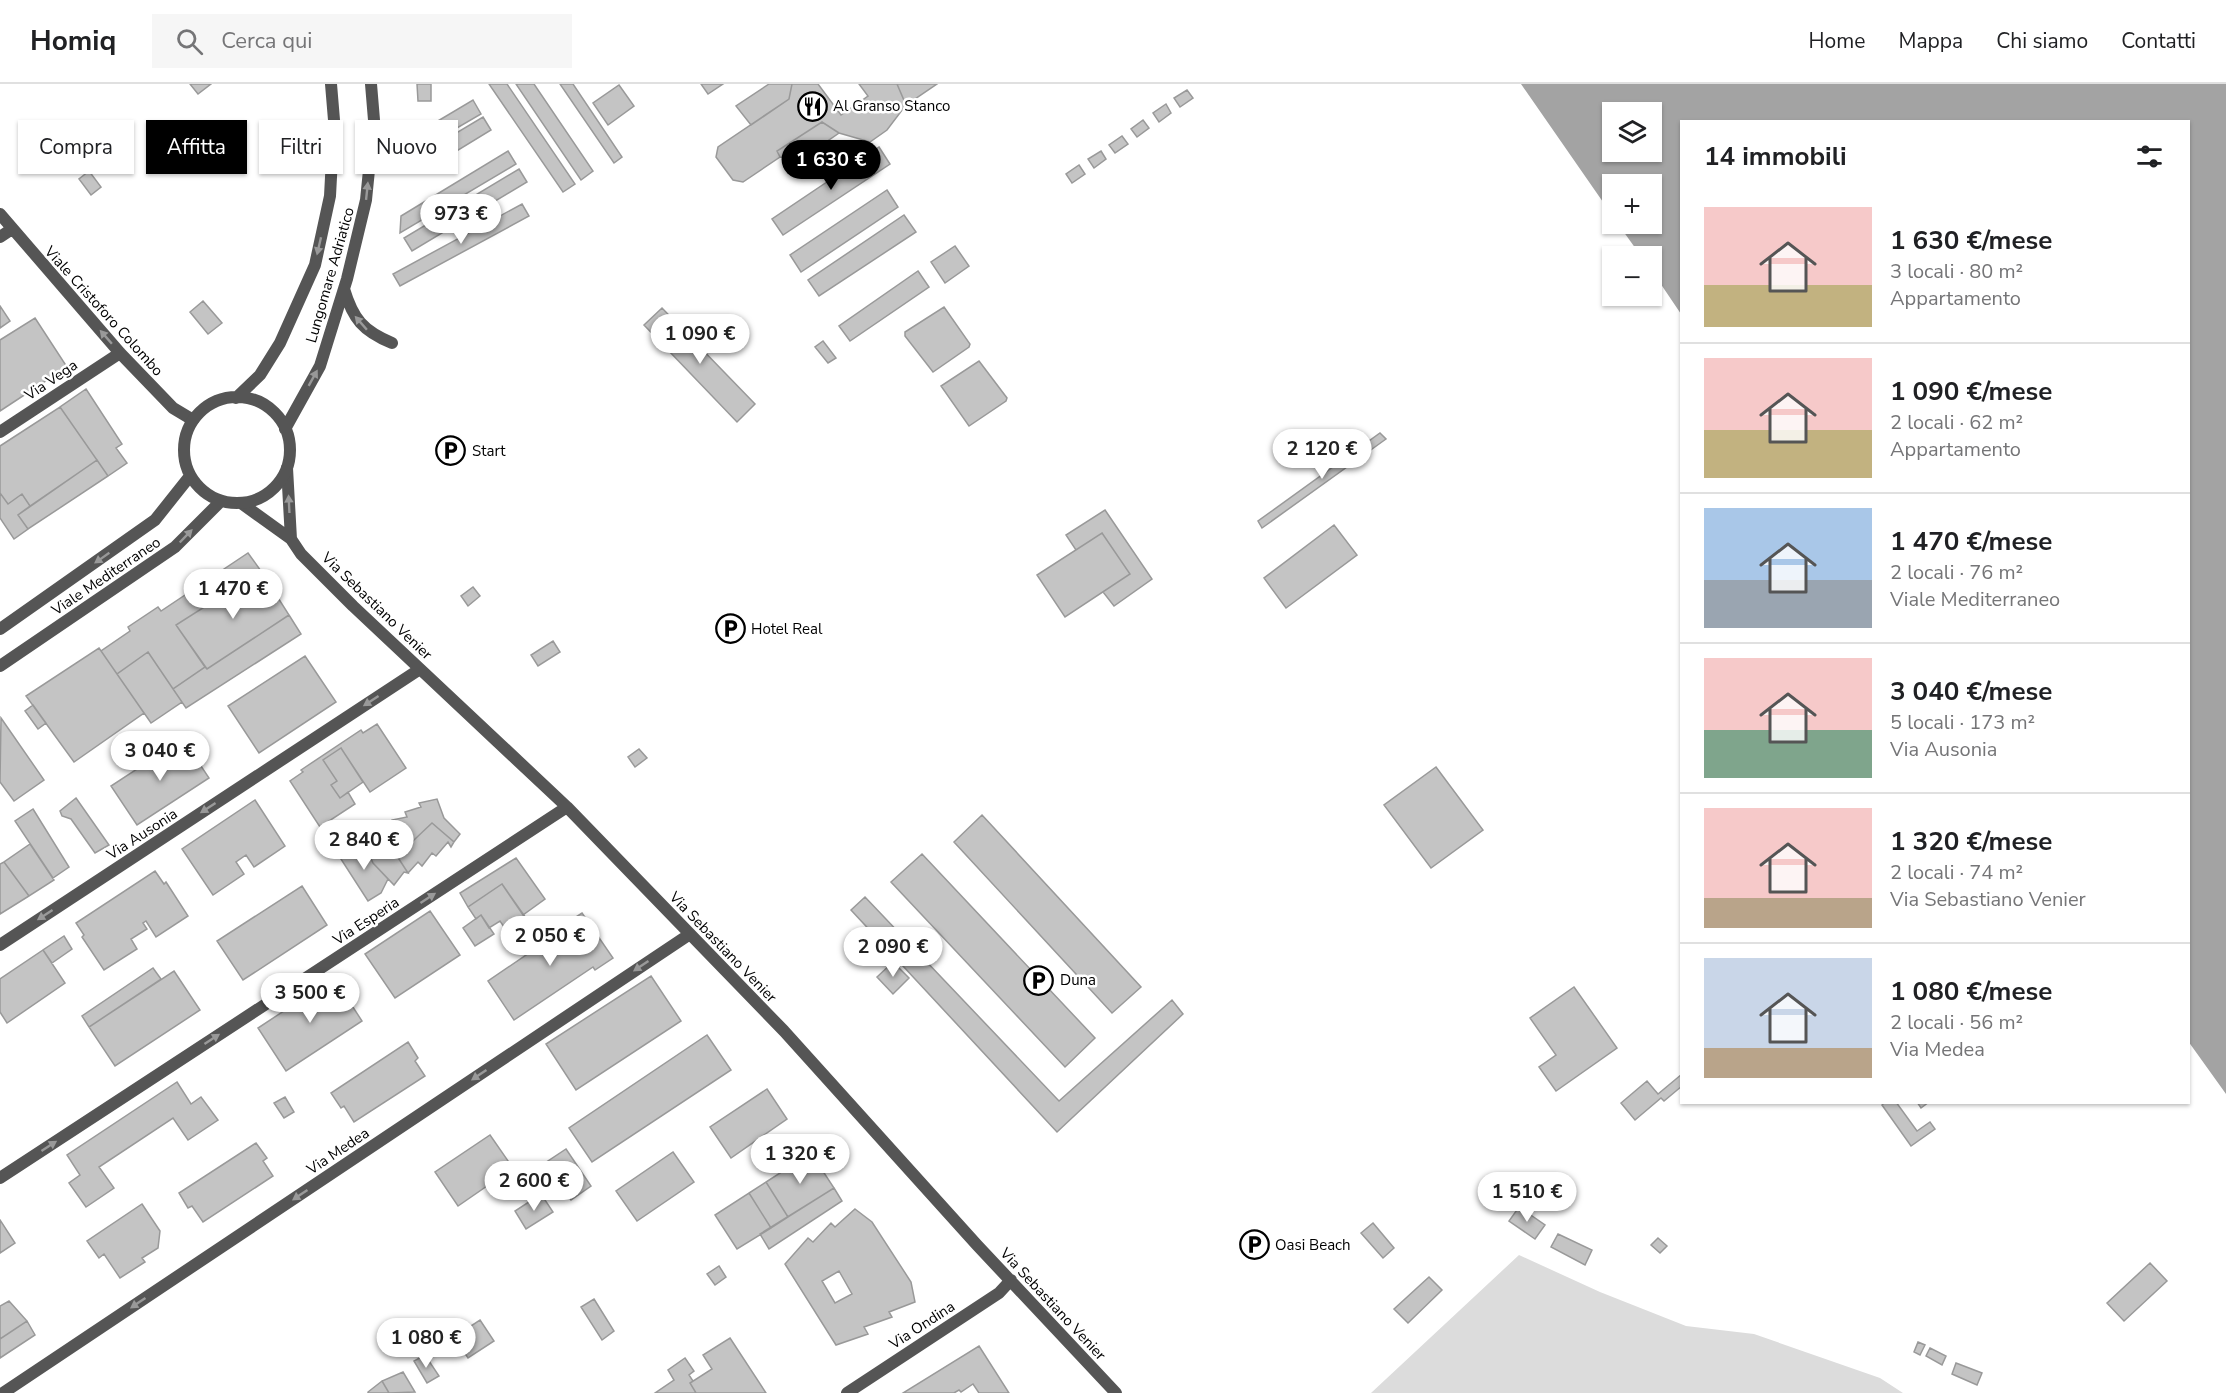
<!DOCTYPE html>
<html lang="it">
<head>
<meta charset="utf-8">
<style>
  body { margin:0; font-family:"Nunito Sans",sans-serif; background:#f6f6f6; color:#202124; height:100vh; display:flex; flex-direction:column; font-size:22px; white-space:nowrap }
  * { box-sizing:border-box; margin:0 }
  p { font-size:20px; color:#757577 }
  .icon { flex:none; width:33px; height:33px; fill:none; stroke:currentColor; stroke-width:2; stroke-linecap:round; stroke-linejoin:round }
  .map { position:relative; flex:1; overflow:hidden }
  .details { position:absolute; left:1680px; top:36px; width:510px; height:984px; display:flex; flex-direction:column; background:#fff; border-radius:0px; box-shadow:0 2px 4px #0004 }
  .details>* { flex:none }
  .top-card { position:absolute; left:18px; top:36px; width:570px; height:54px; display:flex; gap:12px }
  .fabs { position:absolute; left:1602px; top:18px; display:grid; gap:12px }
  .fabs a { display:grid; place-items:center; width:60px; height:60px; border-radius:0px; background:#fff; box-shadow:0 2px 4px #0004; font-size:30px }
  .price { position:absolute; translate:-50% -51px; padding:0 14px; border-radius:21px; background:#fff; color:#222; font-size:20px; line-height:39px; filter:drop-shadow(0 2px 3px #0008) }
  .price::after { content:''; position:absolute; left:50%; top:36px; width:18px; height:14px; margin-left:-9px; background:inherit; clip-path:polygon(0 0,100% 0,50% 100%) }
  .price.active { background:#000; color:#fff }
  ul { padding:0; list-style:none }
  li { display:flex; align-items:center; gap:18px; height:150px; padding:0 24px }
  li+li { border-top:2px solid #e0e0e0 }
  li span { display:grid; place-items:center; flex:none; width:168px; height:120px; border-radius:0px; color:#555 }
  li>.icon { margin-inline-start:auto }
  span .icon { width:72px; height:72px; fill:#fffc; stroke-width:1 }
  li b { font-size:26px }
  h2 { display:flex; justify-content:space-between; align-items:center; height:72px; padding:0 24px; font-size:26px }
  .chip { padding:0 21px; border-radius:0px; background:#fff; box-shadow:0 2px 4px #0004; font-size:21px; line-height:54px }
  .chip.active { background:#000; color:#fff }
  header { display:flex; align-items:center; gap:36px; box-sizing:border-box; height:84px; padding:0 30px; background:#fff; border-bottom:2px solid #e0e0e0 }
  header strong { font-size:28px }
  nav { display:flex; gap:33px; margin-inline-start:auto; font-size:21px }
  .search { width:420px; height:54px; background:#f6f6f6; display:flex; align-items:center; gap:15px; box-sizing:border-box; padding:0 21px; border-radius:0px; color:#757577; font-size:22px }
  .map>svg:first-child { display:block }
  .green { fill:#dcdcdc }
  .water { fill:#a3a3a3; fill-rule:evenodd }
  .building { fill:#c4c4c4; stroke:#999; stroke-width:1.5; fill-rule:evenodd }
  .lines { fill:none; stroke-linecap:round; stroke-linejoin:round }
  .minor { stroke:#555; stroke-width:12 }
  .tertiary { stroke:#555; stroke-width:12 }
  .oneway { fill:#999 }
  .labels { text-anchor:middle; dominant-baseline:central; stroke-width:5; stroke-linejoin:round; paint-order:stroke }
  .poi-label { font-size:15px; fill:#000; stroke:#fff; text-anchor:start }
  .street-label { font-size:15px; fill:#000; stroke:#fff }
</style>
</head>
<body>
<header>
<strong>Homiq</strong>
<div class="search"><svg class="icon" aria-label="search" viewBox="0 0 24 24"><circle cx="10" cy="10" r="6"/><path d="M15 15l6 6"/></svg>Cerca qui</div>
<nav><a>Home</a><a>Mappa</a><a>Chi siamo</a><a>Contatti</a></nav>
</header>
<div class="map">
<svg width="2226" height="1309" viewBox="0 0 2226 1309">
  <rect width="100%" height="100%" fill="#fff"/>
  <path class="green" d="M1519,1171l81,37 86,34 68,8 126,44 23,15h-532z"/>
  <path class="water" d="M1521,0h705v1010l-38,-53v-919h-506l-1,192 -29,-43v-15h-11l-23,-32h34v-40h-40v31zM1612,28h40v40h-40z"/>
  <path class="building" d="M190,0h21l-13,10z
    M417,0h14v17h-13z
    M489,0h18l68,100 -12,8z
    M516,0h18l59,87 -12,9z
    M560,0h13l49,73 -8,6z
    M701,0h22l-15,10z
    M769,0h23l-3,15 -38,26 -15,-19z
    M792,0h26l23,31 27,-19 -9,-12h38l9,21 -19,25 -17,12 -31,-9 -17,-11 -45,29 3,6 -37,25 -10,-2 -17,-23 2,-10 71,-48z
    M897,0h40l-31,21z
    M619,1l15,21 -26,19 -15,-22z
    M1187,6l6,8 -13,9 -6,-9z
    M473,16l8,14 -67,39 -3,-16z
    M1166,20l5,9 -12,9 -6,-9z
    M483,33l8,13 -67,41 -8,-14z
    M1143,36l6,8 -12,9 -6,-8z
    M822,38l17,11 -39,27 -20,-3 -3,-6z
    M1122,52l6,8 -13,9 -6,-8z
    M879,63l11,17 -107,71 -11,-16z
    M508,67l8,13 -116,69 1,-17z
    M1101,67l5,8 -12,9 -6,-9z
    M1079,81l6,9 -13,9 -6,-9z
    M519,85l8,13 -115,69 -8,-13z
    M89,87l12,16 -10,8 -12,-16z
    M887,106l11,17 -97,65 -11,-17z
    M522,120l7,12 -129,70 -7,-12z
    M904,131l12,17 -97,64 -11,-16z
    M955,162l14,20 -24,17 -14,-21z
    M918,187l11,16 -79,54 -11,-15z
    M203,217l19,22 -14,11 -18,-22z
    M0,222l10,15 -10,7z
    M944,223l26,37 -1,3 -36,25 -28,-36v-4z
    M662,224l93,96 -18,18 -93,-97z
    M35,234l32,49 -67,44v-71z
    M823,257l13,17 -8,5 -13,-16z
    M979,277l28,37 -1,3 -37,25 -28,-40z
    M86,305l36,55 -6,4 11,15 -19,13 -48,-69z
    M60,323l37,53 -67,46 -8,-12 -14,10 -8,-11v-47z
    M1380,349l6,6 -124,89 -4,-7z
    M97,376l11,16 -80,53 -10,-14z
    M0,409l8,11 14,-10 8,12 -12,9 10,14 -14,10 -14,-21z
    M1105,426l47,69 -38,27 -11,-14 27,-18 -28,-41 -26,17 -10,-15z
    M1334,441l23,30 -71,53 -22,-30z
    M1102,449l28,41 -65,43 -28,-42z
    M248,469l13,18 -85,54 29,42 -32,22 -25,-37 -31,22 -16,-23 29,-20 -2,-4 30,-20 3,4z
    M261,487l28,44 -82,54 -31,-44z
    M473,503l7,9 -12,10 -7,-10z
    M289,531l12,19 -115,74 -13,-19 32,-22 2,2z
    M553,557l7,11 -22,14 -7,-11z
    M99,564l45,65 -70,49 -48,-66z
    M148,568l34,50 -31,21 -34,-49z
    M305,572l31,46 -77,51 -31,-47z
    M33,621l13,18 -8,6 -13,-18z
    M1,634l43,62 -30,21 -14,-19z
    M377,640l29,44 -36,24 -29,-44 -18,12 14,21 -6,4 9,13 8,-6 7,12 -35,23 -30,-46 13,-9 -2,-2 60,-40 2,3z
    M183,655l26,39 -72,47 -26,-39z
    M341,664l22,34 -23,16 -9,-13 6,-4 -14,-21z
    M639,665l8,9 -12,9 -7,-10z
    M1436,683l47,63 -52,38 -47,-63z
    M76,714l33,47 -14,8 -24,-34 -9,-3 -2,-5z
    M437,715l7,19 16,16 -6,8 -22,-19 -35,33 11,17 -4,-1 -10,13 -21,-22 -10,-23 16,-5 -2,-4 16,-5 -1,-6 15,-3 -2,-5 16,-5 -2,-4z
    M255,716l30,46 -31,21 -8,-12 -10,7 8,12 -31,21 -31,-46z
    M33,725l36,58 -16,11 -38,-57z
    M982,731l159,172 -29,26 -158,-171z
    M432,739l22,19 -3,5 -3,-5 -12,14 -4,-3 -10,13 -4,-4 -10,11 -11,-17z
    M363,756l10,23 15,16 -7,14 -13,8 -29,-45 12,-7 10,-3z
    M30,760l24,36 -25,16 -25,-34z
    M922,770l173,184 -30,29 -174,-185z
    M516,774l29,41 -22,16 -21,-31 -34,23 -8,-14z
    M4,778l25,34 -29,18v-50z
    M155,787l9,13 2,-2 22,34 -32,21 -10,-16 -3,2 4,6 -16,10 6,10 -33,21 -22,-33 2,-2 -8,-12z
    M502,800l24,34 -12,9 -3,-5 -7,5 -4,-6 -11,7 -8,-13 -5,4 -8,-12z
    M302,802l25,39 -84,55 -26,-39z
    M865,813l194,204 113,-101 11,14 -126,118 -206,-222z
    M430,827l30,44 -65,43 -30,-44z
    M582,829l31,45 -18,12 -2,-3 -79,53 -26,-39 79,-54 -2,-3z
    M481,831l13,19 -19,12 -12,-18z
    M64,852l8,13 -20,14 -9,-13z
    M43,866l22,33 -58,40 -7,-11v-33z
    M893,878l16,16 -16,16 -16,-17z
    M153,884l8,11 -72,48 -7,-11z
    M174,887l26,39 -85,56 -26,-39z
    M651,892l30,45 -105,69 -30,-46z
    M334,894l28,43 -76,50 -28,-43z
    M1574,903l43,61 -61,43 -17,-24 17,-12 -26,-37z
    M707,951l24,35 -139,92 -23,-34z
    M408,958l10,16 -3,3 10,15 -71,46 -10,-16 -3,2 -10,-15z
    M1682,990v12l-18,15 -3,-3 -26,22 -14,-17 26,-22 11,13z
    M177,998l14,22 10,-7 17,23 -30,20 -15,-22 -74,49 15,21 -28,19 -17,-24 11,-8 -13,-20z
    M767,1005l20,30 -56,39 -21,-31z
    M285,1013l9,15 -10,6 -10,-15z
    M1885,1018h11l21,29 13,-9 5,7 -24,17 -29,-41z
    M1917,1018h12l-8,6z
    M490,1051l23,33 -55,38 -23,-34z
    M256,1059l11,15 -4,3 10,15 -70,46 -11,-16 -4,2 -9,-15z
    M566,1065l25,37 -20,14 -26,-37z
    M673,1068l21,30 -57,39 -21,-30z
    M811,1069l23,35 -46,29 -22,-35z
    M766,1098l22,35 -17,11 -22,-35z
    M834,1104l8,13 -73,48 -9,-15z
    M749,1109l22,35 -34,21 -22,-34z
    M541,1110l12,18 -27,17 -11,-18z
    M142,1120l18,27 -2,17 -16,10 3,4 -25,16 -16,-24 -5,4 -12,-17z
    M1519,1123l26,18 -10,14 -26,-18z
    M855,1125l17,13 39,60 4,20 -26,10 3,5 -28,10 4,7 -32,11 -51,-81 23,-26 5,4 18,-19 4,4zM839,1187l13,23 -17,9 -13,-22z
    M0,1136l15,23 -15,10z
    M1373,1139l21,25 -11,10 -22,-25z
    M1558,1150l34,16 -7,15 -34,-18z
    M1658,1154l9,8 -7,7 -9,-8z
    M2150,1179l17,18 -43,40 -17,-18z
    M719,1182l7,11 -11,8 -8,-11z
    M1429,1193l13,13 -34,33 -14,-14z
    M594,1215l20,32 -12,9 -21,-33z
    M9,1217l18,20 -27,18v-33z
    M480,1236l14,21 -26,17 -14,-21z
    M27,1237l8,14 -35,23v-19z
    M730,1254l36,55h-70l-6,-10 22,-14 -9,-14z
    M1918,1258l7,3 -5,10 -6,-3z
    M979,1262l30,47h-30l-6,-9 -12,8 -2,-2 -5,3h-51z
    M1930,1264l16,8 -4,9 -16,-9z
    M425,1271l14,21 -12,7 -13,-22z
    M685,1274l9,13 -5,4 4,6 -3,2 6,10h-41l19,-13 -6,-10z
    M1956,1279l26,10 -5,12 -25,-11z
    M403,1288l12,20 -26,1 -7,-12z
    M382,1297l7,12h-21v-1z"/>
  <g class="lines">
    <path class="minor" d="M0,130l120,139 53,55 20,12
      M0,153l12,-8
      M0,348l120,-79
      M287,384l4,71
      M241,419l50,36 10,15 52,52 214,201 217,224 193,214 139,148
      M0,861l420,-276
      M0,1094l567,-371
      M3,1309l687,-459
      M847,1309l152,-100 12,-13"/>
    <path class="tertiary" d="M344,205c9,30 19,42 48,54
      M184 366a53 53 0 1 1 106 0a53 53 0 1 1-106 0Z
      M236,314l24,-23 20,-32 35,-78 15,-69 4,-76 -3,-36
      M285,345l35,-63 27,-87 19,-79 8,-80 -3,-36
      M0,545l155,-109 35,-44
      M0,582l175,-119 46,-46"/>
  </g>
  <defs><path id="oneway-solid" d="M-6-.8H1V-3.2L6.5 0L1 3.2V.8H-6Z" transform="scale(1.5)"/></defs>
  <g class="oneway">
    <use href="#oneway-solid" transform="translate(367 107) rotate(-84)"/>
    <use href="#oneway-solid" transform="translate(319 162) rotate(103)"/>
    <use href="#oneway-solid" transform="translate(361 239) rotate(-131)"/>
    <use href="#oneway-solid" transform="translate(106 253) rotate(-131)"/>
    <use href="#oneway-solid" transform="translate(313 294) rotate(-61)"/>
    <use href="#oneway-solid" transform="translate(289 420) rotate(-93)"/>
    <use href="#oneway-solid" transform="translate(186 452) rotate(-46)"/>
    <use href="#oneway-solid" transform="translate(102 474) rotate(145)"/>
    <use href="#oneway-solid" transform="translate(371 617) rotate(147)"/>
    <use href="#oneway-solid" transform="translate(208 724) rotate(147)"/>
    <use href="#oneway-solid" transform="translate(428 814) rotate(-33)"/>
    <use href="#oneway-solid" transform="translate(45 831) rotate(147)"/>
    <use href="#oneway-solid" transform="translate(641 882) rotate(146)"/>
    <use href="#oneway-solid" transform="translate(212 955) rotate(-33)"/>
    <use href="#oneway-solid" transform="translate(479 991) rotate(146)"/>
    <use href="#oneway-solid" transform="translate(49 1062) rotate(-33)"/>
    <use href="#oneway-solid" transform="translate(300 1111) rotate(146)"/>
    <use href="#oneway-solid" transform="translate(138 1219) rotate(146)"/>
  </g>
  <defs>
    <symbol id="restaurant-ring" viewBox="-11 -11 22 22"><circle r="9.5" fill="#fff" stroke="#000" stroke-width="1.5"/><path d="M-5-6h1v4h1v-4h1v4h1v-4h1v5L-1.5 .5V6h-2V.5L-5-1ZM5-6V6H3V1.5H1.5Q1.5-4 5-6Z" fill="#000"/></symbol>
    <symbol id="parking-ring" viewBox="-11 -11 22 22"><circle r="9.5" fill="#fff" stroke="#000" stroke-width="1.5"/><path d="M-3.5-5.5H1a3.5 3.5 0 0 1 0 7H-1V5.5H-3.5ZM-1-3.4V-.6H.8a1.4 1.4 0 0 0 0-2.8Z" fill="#000"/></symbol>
  </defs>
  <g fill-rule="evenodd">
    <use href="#restaurant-ring" x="796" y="6" width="33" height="33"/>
    <use href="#parking-ring" x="434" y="350" width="33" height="33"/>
    <use href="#parking-ring" x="714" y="528" width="33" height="33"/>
    <use href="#parking-ring" x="1022" y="880" width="33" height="33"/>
    <use href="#parking-ring" x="1238" y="1144" width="33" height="33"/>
  </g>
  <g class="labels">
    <g class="poi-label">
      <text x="833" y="22">Al Granso Stanco</text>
      <text x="472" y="367">Start</text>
      <text x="751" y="545">Hotel Real</text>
      <text x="1060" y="896">Duna</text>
      <text x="1275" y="1161">Oasi Beach</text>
    </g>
    <g class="street-label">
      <text transform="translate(330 191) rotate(-74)">Lungomare Adriatico</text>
      <text transform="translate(104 227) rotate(48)">Viale Cristoforo Colombo</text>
      <text transform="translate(51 296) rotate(-34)">Via Vega</text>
      <text transform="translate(106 492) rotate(-34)">Viale Mediterraneo</text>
      <text transform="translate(377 522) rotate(44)">Via Sebastiano Venier</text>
      <text transform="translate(142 750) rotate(-33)">Via Ausonia</text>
      <text transform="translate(366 837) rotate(-33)">Via Esperia</text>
      <text transform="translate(723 863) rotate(46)">Via Sebastiano Venier</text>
      <text transform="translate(338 1067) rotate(-34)">Via Medea</text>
      <text transform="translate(1053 1220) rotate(47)">Via Sebastiano Venier</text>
      <text transform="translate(922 1241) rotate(-33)">Via Ondina</text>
    </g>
  </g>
</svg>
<div class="fabs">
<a><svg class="icon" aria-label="layers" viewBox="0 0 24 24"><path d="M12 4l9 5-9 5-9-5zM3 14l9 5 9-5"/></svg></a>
<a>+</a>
<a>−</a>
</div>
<b class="price active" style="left:831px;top:107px">1 630 €</b>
<b class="price" style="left:461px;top:161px">973 €</b>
<b class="price" style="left:700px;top:281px">1 090 €</b>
<b class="price" style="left:1322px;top:396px">2 120 €</b>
<b class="price" style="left:233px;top:536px">1 470 €</b>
<b class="price" style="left:160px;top:698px">3 040 €</b>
<b class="price" style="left:364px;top:787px">2 840 €</b>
<b class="price" style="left:550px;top:883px">2 050 €</b>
<b class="price" style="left:893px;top:894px">2 090 €</b>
<b class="price" style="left:310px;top:940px">3 500 €</b>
<b class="price" style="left:800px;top:1101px">1 320 €</b>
<b class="price" style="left:534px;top:1128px">2 600 €</b>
<b class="price" style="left:1527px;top:1139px">1 510 €</b>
<b class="price" style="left:426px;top:1285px">1 080 €</b>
<div class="top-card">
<a class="chip">Compra</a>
<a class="chip active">Affitta</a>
<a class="chip">Filtri</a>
<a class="chip">Nuovo</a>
</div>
<section class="details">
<h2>14 immobili<svg class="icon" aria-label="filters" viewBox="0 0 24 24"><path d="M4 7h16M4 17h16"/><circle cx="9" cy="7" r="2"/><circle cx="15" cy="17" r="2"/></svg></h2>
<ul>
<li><span style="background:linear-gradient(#f6c9c9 65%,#c2b280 0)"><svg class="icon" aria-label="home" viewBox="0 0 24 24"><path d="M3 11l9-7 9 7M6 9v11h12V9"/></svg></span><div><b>1 630 €/mese</b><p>3 locali · 80 m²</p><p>Appartamento</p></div></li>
<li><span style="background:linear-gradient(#f6c9c9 60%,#c2b280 0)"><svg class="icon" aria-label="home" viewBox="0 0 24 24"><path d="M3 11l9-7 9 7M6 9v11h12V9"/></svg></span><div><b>1 090 €/mese</b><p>2 locali · 62 m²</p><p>Appartamento</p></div></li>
<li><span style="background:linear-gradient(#a9c7e8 60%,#9aa5b1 0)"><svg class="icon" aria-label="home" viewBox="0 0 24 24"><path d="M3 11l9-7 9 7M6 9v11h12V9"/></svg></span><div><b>1 470 €/mese</b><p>2 locali · 76 m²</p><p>Viale Mediterraneo</p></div></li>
<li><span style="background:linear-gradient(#f6c9c9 60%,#7fa58c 0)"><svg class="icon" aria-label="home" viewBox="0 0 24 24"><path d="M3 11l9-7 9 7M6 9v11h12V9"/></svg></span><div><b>3 040 €/mese</b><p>5 locali · 173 m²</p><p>Via Ausonia</p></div></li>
<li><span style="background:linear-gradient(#f6c9c9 75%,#b9a48a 0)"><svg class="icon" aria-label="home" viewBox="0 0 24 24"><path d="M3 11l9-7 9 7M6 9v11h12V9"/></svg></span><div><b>1 320 €/mese</b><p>2 locali · 74 m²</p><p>Via Sebastiano Venier</p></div></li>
<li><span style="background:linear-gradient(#c9d6e8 75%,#b9a48a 0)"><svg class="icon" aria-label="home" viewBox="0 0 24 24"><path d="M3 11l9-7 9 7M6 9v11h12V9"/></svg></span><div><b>1 080 €/mese</b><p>2 locali · 56 m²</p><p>Via Medea</p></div></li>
</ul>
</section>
</div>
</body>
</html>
